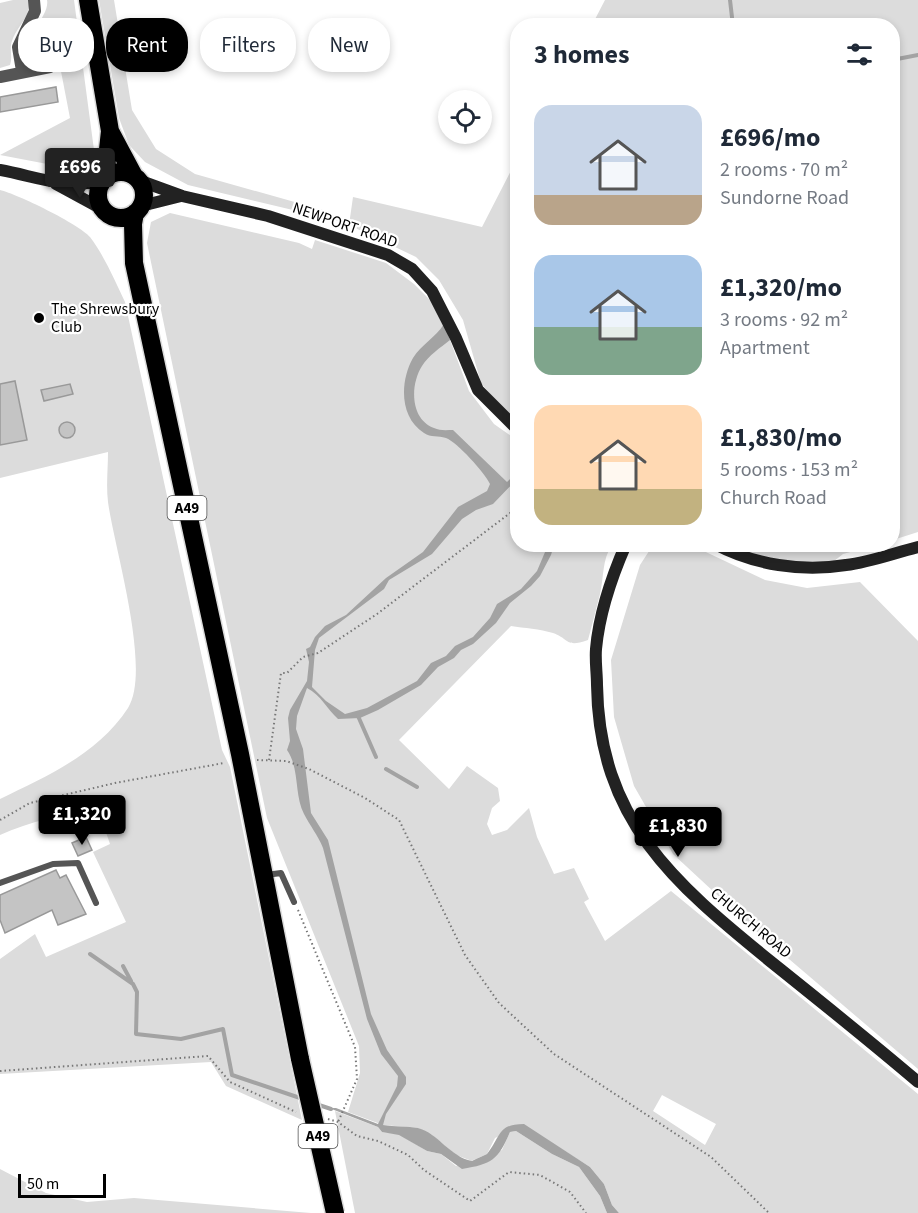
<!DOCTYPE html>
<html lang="en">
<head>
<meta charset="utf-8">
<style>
  body { margin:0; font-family:"Source Sans 3",sans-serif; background:#f2f2f3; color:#1f2937; height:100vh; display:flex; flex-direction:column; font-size:22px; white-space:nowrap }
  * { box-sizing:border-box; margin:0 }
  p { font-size:20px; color:#747a83 }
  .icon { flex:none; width:33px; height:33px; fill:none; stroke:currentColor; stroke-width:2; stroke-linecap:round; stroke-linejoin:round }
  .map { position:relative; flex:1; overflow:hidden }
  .drawer { position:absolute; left:510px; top:18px; width:390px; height:534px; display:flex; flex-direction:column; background:#fff; border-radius:24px; box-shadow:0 3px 9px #0003 }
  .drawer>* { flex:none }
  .top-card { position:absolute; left:18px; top:18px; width:402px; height:54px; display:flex; gap:12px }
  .tools { position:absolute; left:438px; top:90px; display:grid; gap:12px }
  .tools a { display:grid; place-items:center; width:54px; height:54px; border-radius:50%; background:#fff; box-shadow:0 3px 9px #0003; font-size:30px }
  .scale { position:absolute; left:18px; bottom:15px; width:88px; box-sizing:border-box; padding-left:6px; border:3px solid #000; border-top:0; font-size:16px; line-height:21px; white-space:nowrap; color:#000; -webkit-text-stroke:4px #fff; paint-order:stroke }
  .price { position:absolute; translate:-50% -51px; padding:0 14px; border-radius:6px; background:#000; color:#fff; font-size:20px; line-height:39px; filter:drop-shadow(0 2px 3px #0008) }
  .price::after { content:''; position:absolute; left:50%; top:36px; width:18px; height:14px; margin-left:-9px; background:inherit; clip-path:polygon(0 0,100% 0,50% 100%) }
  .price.on { background:#222; color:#fff }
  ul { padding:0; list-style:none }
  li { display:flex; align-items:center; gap:18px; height:150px; padding:0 24px }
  li span { display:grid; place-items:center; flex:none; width:168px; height:120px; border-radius:18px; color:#555 }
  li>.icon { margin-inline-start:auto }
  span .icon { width:72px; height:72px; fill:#fffc; stroke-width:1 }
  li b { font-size:26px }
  h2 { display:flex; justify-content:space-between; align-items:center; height:72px; padding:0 24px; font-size:26px }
  .pill { padding:0 21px; border-radius:24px; background:#fff; box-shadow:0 3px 9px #0003; font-size:21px; line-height:54px }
  .pill.on { background:#000; color:#fff }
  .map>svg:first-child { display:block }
  .green { fill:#dcdcdc; fill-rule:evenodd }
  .water { fill:#a3a3a3 }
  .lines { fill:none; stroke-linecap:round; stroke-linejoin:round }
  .stream { stroke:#a3a3a3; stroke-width:4 }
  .building { fill:#c4c4c4; stroke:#999; stroke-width:1.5 }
  .highway-casing { stroke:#dbdbdb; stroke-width:21 }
  .path { stroke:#777; stroke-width:2; stroke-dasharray:1.5 3; stroke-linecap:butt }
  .lane { stroke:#555; stroke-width:6 }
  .street { stroke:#555; stroke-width:12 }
  .secondary { stroke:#222; stroke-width:12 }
  .highway { stroke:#000; stroke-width:18 }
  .highway-bridge-casing { stroke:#dbdbdb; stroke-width:21; stroke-linecap:butt }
  .highway-bridge { stroke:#000; stroke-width:18 }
  .poi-dot { fill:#000; stroke:#fff; stroke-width:2 }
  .labels { text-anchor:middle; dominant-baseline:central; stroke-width:4.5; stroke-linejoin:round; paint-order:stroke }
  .shield { fill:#fff; stroke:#4c4c4c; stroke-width:1.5 }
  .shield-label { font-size:15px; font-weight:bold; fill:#000 }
  .street-label { font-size:16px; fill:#000; stroke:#fff }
  .poi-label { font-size:16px; fill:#000; stroke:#fff; text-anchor:start }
</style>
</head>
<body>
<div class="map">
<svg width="918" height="1213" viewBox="0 0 918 1213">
  <rect width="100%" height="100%" fill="#fff"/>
  <path class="green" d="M13,0h16c2,17 -12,26 -17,41 -3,8 1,16 -2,24l-10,3v-65z
    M47,0h27l20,150 -31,17 -63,-12 70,-37 -11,-57 -25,3c-28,-15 17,-44 13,-64z
    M99,0h15l18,110 24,39 39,25 135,38 9,9 -151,-36 -43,-23 -16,-17 -10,-27z
    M605,0h313v532l-25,8 -1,-514 -300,-1z
    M517,159v264l-8,-6 -28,-34 -18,-63 -24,-40 -23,-23 -67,-32 4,-28 129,30z
    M0,190c17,4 79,34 90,47 15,20 25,44 35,65l97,448 8,17 72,353 -76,-34 -15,-24 -211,12v-115l35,-25 11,23 80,-35 -33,-70 17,-8 -12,-35c-32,4 -69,13 -98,26v-36c47,-23 98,-45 128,-91 24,-38 -14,-161 -20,-206 -2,-16 0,-34 0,-50l-108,26z
    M170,213l129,30 13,6 3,-9 71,23 28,21 18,18 18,38 19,51 25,33 23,16 1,104 94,1c-10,14 -8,32 -12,49 -4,16 -8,31 -12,46 -23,8 -18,-1 -35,-7 -13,-4 -29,-5 -42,-7l-112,114 50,49 18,-23 31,22 2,13 -8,7 -5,16 5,11 15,-5 22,-22 8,29 17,37 20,-6 15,31 -5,3 21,39 66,-50 247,203v119h-299l-7,-8 -8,-21 -14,-17 -66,-42 -29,13 -8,16 -15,7 -16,-6 -24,-20 -14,-7 -35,-3 -35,-13 12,-39 -1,-27 -92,-228 -120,-575 4,-21zM662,1095l54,29 -11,21 -52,-34z
    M653,545h38l74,35 42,8 53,-6 58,59v428l-162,-138 -83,-77 -39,-68 -20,-69 -3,-57 29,-95z
    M727,545h149l-33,9 -10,8 -15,2 -49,-3z
    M335,1111l43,16 4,5 17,2 28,17 14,3 15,12 46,-16 8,-18 6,-1 36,23 27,13 21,29 7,17h-252z
    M0,1169l46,24 41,9 47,-4 177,15h-311z"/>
  <path class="water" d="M444,324l6,16c-10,8 -21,15 -28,26 -12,19 -12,53 12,62 6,3 13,2 19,2l54,52 10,-10v7l-24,25 -17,6 -14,9 -30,35 -43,26 -5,9 -65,49 -4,12 -3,37 14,14 19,13 22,-6 50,-27 14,-18 15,-7 9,-10 18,-9 17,-19 7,-14 24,-15 16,-18 11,-26h6l-3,10 -11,21 -9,10 -21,17 -14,20 -23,21 -12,6 -7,8 -16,9 -17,18 -43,25 -18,8 -22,1c-11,-10 -17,-24 -31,-31l-10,28 -1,13 7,20 8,64 17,27 43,174 16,36 19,27v7l-20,30 -3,11c11,2 25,1 35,3 20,5 32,29 54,33l15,-7c14,-17 10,-30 37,-30l66,43 14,17 8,21 7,8h-12l-7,-17 -21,-29 -27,-13 -36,-23 -6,1c-12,28 -18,32 -48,37l-21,-15 -14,-3 -28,-16 -17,-3 -4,-5 -49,-19h7l42,16 19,-38 1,-10 -17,-22 -14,-35 -44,-171c-5,-13 -13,-22 -19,-34 -10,-19 -4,-45 -17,-64l3,-9 -2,-23 2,-8 17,-29 2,-19 -3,-13 4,-2 5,-10 10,-11 21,-11 40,-37 37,-26 35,-45 29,-16 3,-7c-5,-11 -33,-42 -44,-46 -8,-3 -15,0 -22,-5 -25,-16 -24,-52 -11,-75 8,-13 23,-21 31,-34z"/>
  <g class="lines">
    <path class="stream" d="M730,0l3,26
      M892,60l26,-5
      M358,716l18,41
      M386,769l31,18
      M90,954l43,30 4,8 -1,42 45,5 42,-10 9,46 71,24
      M123,966l8,15
      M316,1104l15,5"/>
  </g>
  <path class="building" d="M56,87l2,15 -58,10v-15z
    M15,381l12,59 -27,5v-61z
    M70,384l3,10 -29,7 -3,-11z
    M59 430a8 8 0 1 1 16 0a8 8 0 1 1-16 0Z
    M86,837l6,13 -14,6 -6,-13z
    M56,870l4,8 6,-3 20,39 -28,11 -6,-15 -47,23 -5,-13v-25z"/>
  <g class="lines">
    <defs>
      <path id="highway" d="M88,0l22,131 -5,46
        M110,131l24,45
        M98 195a23 23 0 1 1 46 0a23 23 0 1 1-46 0Z
        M135,213l-2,11 1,39 106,491 60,305"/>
    </defs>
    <use href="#highway" class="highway-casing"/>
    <path class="path" d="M257,760l29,1 23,8 56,29 34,22 66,135 34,48 55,51 157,103 58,56
      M269,760l12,-87h6l16,-16 15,-4 59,-39 141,-107
      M0,820l30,-17 85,-20 109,-20
      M298,910l57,137 2,32 -19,43
      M0,1071l208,-15 22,26 66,30
      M328,1119l10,3 19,14 21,5 30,14 16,15 46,31 39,-29 31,3 30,17 16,21"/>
    <path class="lane" d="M266,875l15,-2 13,29
      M0,883l53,-19 25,-1 18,40"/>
    <path class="street" d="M22,71l-4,-24 17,-36 -1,-11
      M0,77l50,-10"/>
    <path class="secondary" d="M0,170c38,7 63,19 102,11
      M138,180l44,16 86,20 120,39 24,14 20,22 24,47 22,52 40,40
      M56,184l46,25
      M141,206l40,-10
      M626,544c-14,32 -27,71 -30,105 -1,12 1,24 1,36 2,135 77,198 173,276 50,40 100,80 148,121
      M715,544c39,21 87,28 131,21 24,-3 48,-12 72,-18"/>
    <use href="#highway" class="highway"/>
    <defs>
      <path id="highway-bridge" d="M300,1059l35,154"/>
    </defs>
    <use href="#highway-bridge" class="highway-bridge-casing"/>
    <use href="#highway-bridge" class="highway-bridge"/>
  </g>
  <circle class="poi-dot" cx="39" cy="318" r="6"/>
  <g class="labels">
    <g class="shield">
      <rect x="167.5" y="496" width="39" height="24" rx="4.5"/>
      <rect x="298.5" y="1124" width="39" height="24" rx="4.5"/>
    </g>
    <g class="shield-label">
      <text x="187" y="508">A49</text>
      <text x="318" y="1136">A49</text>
    </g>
    <g class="street-label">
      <text transform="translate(345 225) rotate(19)">NEWPORT ROAD</text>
      <text transform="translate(751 923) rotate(40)">CHURCH ROAD</text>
    </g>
    <g class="poi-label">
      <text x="51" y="309">The Shrewsbury<tspan x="51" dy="18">Club</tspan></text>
    </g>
  </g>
</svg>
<div class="tools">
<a><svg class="icon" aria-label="locate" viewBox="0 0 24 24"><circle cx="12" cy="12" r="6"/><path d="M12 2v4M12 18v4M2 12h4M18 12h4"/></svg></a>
</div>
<div class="scale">50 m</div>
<b class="price on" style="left:80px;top:199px">£696</b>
<b class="price" style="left:82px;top:846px">£1,320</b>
<b class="price" style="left:678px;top:858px">£1,830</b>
<div class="top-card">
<a class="pill">Buy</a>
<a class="pill on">Rent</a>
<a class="pill">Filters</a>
<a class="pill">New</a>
</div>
<section class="drawer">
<h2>3 homes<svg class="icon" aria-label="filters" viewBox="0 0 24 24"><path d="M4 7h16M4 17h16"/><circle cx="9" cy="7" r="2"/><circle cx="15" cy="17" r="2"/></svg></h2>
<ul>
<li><span style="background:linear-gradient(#c9d6e8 75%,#b9a48a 0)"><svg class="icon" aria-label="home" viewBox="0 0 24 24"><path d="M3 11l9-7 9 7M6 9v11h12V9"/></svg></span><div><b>£696/mo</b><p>2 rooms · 70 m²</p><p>Sundorne Road</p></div></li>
<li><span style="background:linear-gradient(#a9c7e8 60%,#7fa58c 0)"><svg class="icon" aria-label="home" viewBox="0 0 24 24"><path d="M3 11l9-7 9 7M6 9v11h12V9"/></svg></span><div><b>£1,320/mo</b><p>3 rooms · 92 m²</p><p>Apartment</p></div></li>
<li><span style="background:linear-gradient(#ffd9b3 70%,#c2b280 0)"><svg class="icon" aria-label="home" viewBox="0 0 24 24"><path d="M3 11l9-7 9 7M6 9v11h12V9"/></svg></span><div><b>£1,830/mo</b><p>5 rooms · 153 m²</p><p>Church Road</p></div></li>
</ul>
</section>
</div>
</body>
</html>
